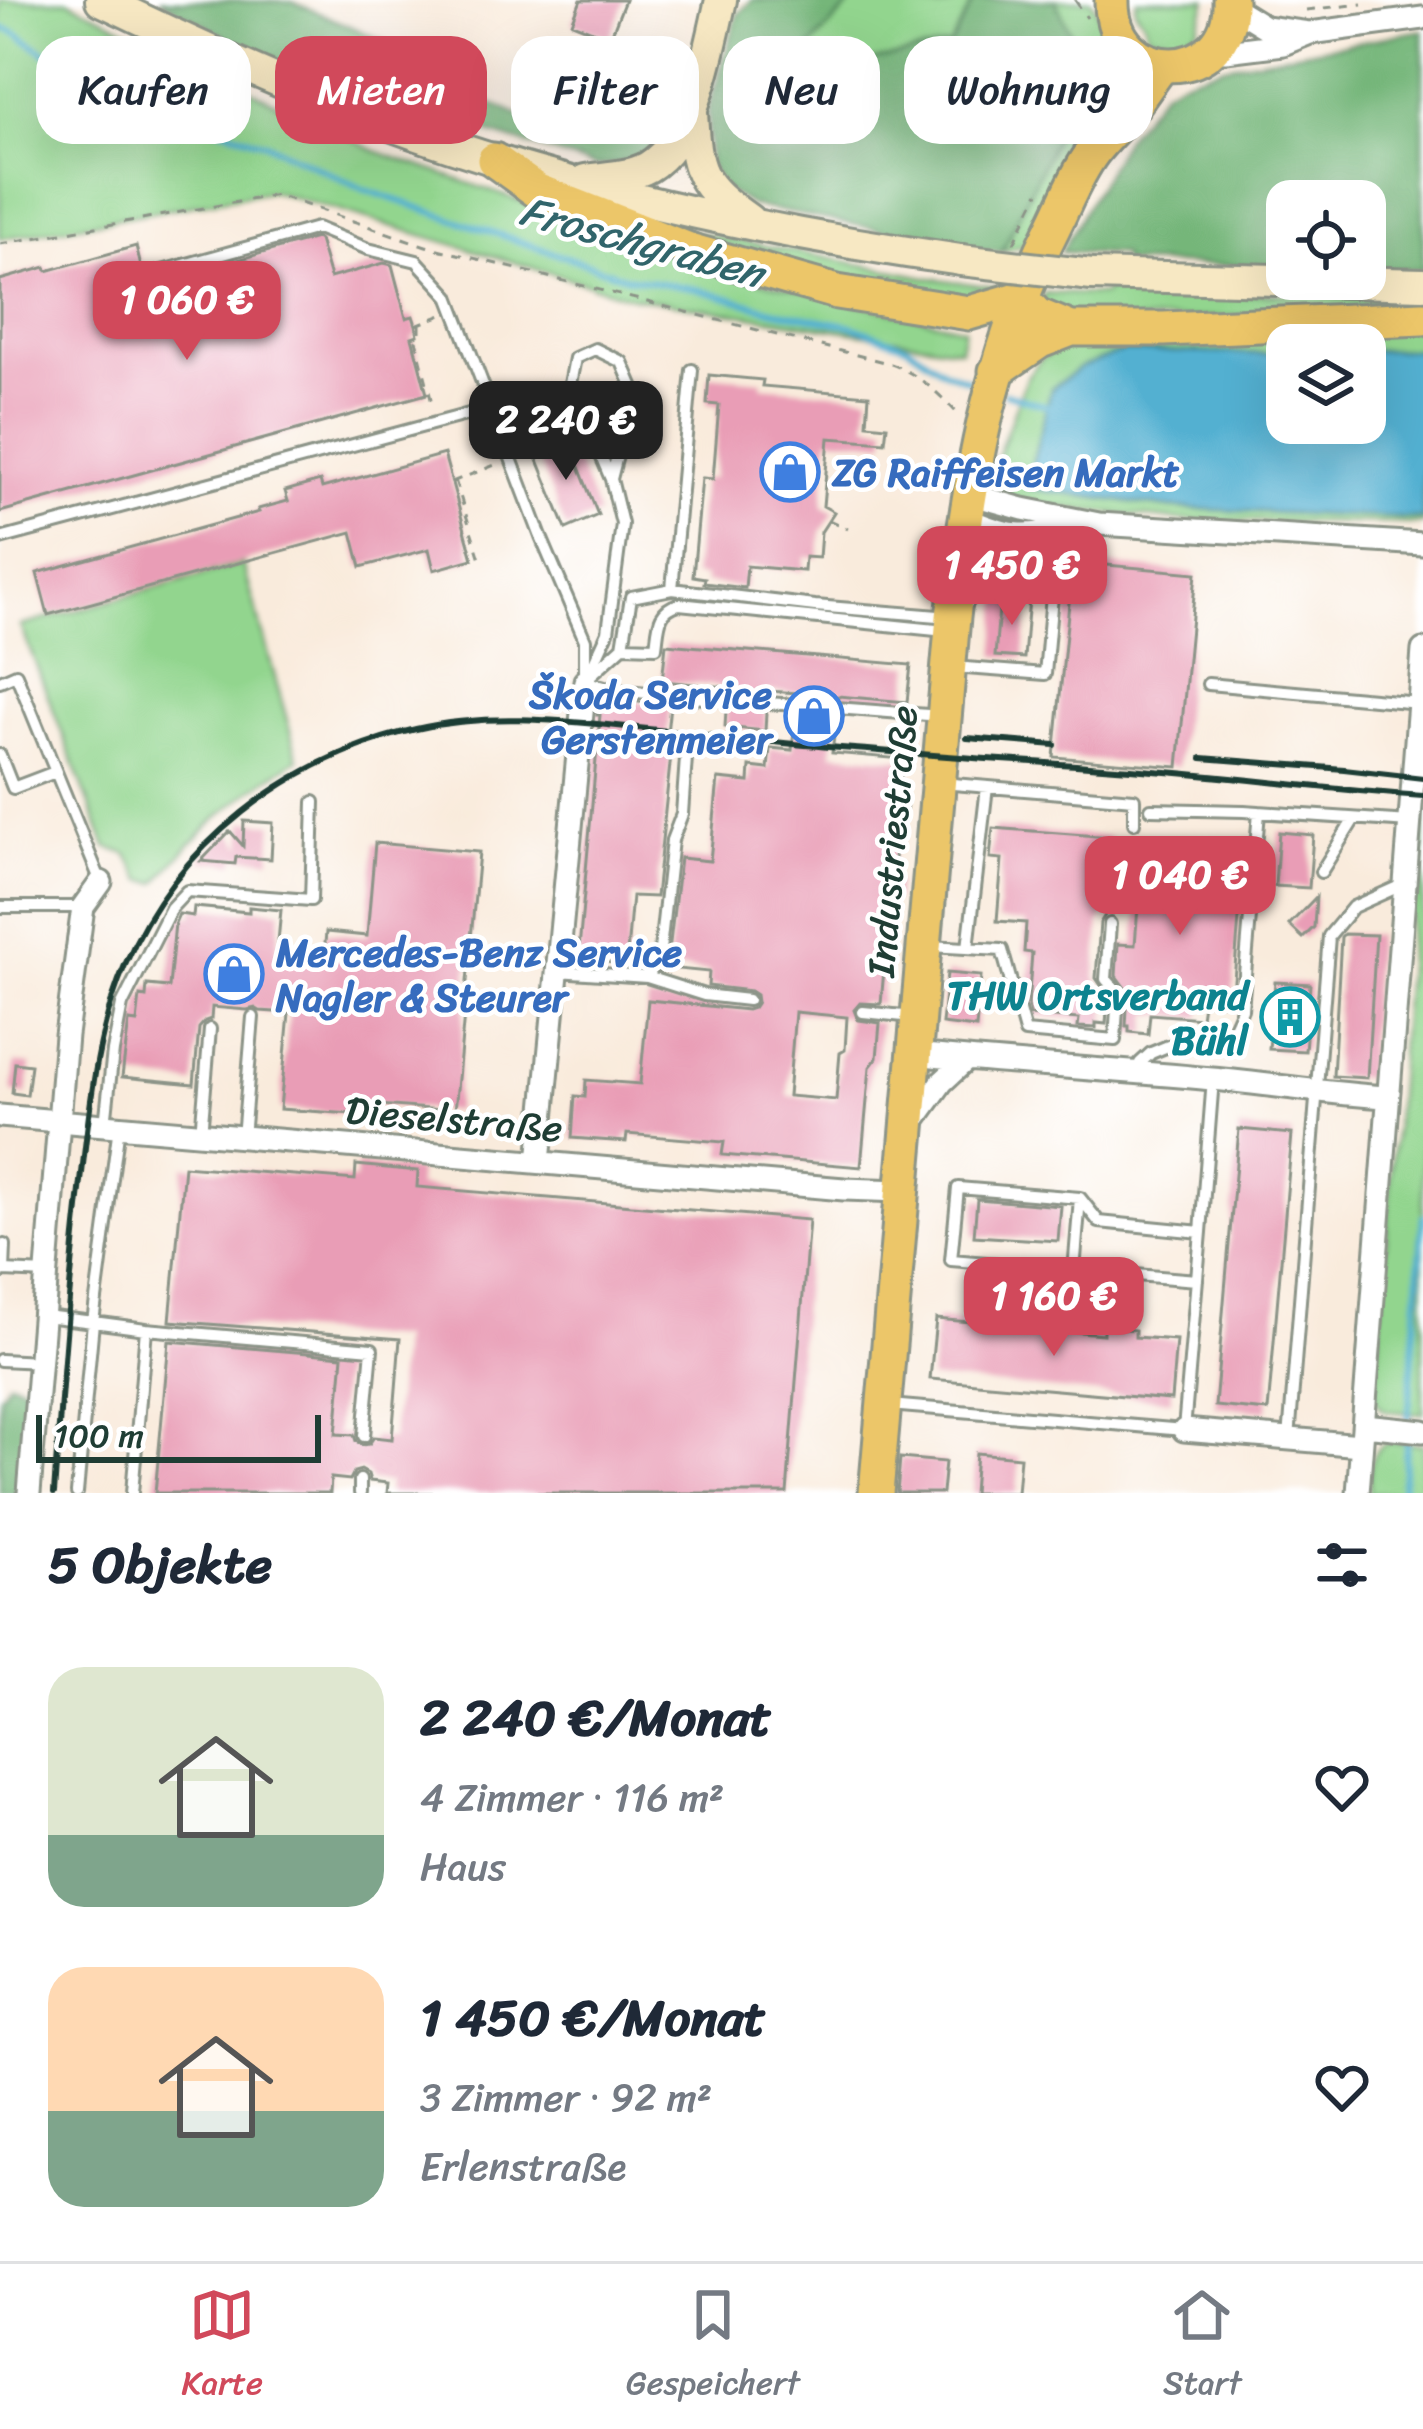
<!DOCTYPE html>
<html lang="de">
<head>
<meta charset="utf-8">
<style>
  body { margin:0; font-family:Sriracha,sans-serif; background:#f6f6f7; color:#1f2937; height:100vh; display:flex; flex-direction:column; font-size:45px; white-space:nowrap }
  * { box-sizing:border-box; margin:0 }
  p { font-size:39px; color:#747a83 }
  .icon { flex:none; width:66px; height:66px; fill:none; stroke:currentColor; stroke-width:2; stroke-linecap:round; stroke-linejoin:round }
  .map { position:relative; height:1493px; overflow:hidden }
  .drawer { display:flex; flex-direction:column; background:#fff; flex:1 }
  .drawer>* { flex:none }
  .guide { position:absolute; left:36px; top:36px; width:1353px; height:108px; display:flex; gap:24px }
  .tools { position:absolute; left:1266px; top:180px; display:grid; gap:24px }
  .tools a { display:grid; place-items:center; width:120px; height:120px; border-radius:24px; background:#fff; box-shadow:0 12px 48px #0002; font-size:60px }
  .scale { position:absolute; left:36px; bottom:30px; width:285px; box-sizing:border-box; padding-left:12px; border:6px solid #1f3d34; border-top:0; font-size:33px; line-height:42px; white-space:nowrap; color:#1f3d34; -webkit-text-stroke:9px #fff; paint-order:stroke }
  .price { position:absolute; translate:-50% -102px; padding:0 27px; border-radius:24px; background:#d1495b; color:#fff; font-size:39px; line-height:78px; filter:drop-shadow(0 3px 6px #0008) }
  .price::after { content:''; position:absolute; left:50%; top:72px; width:36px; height:27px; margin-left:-18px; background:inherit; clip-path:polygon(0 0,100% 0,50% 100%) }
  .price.active { background:#222; color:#fff }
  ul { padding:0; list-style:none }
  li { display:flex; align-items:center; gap:36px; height:300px; padding:0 48px }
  li span { display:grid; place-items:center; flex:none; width:336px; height:240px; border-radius:36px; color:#555 }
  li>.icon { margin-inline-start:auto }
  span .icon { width:144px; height:144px; fill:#fffc; stroke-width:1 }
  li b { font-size:51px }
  h2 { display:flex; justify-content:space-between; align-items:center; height:144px; padding:0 48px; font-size:51px }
  .pill { padding:0 42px; border-radius:36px; background:#fff; box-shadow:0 12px 48px #0002; font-size:42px; line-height:108px }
  .pill.active { background:#d1495b; color:#fff }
  .tab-bar { display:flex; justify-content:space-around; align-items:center; height:168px; border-top:3px solid #e0e1e3; background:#fff; font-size:33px; color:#747a83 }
  .tab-bar a { display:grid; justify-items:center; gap:6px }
  .tab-bar .active { color:#d1495b }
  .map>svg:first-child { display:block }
  .green { fill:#92d58e; stroke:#588961; stroke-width:3; fill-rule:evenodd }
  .forest { fill:#75b679; stroke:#4a7a56; stroke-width:3 }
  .water { fill:#52b0d1; stroke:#387682; stroke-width:3 }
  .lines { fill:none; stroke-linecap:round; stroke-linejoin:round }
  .stream { stroke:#52b0d1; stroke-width:6 }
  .building { fill:#e99db6; fill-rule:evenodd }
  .lane-casing { stroke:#8c9488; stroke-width:16 }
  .street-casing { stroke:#8c9488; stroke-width:27 }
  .secondary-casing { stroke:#8c9488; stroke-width:36 }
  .primary-casing { stroke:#8c9488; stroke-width:39 }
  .path { stroke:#8c9488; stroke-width:3; stroke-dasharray:9 9; stroke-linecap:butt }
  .lane { stroke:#fff; stroke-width:10 }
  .street { stroke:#fff; stroke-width:21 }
  .secondary { stroke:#f7e8c3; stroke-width:30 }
  .primary { stroke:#ecc669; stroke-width:33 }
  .rail { stroke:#1f3d34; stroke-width:6 }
  .secondary-bridge-casing { stroke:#8c9488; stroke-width:36; stroke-linecap:butt }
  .secondary-bridge { stroke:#f7e8c3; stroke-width:30 }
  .labels { text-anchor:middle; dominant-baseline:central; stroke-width:9; stroke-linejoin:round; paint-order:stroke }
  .shop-label { font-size:39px; font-weight:bold; fill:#366cbe; stroke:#fff; text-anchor:start }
  .street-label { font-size:39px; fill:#1f3d34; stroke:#fff }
  .culture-label { font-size:39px; font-weight:bold; fill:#0d838f; stroke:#fff; text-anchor:end }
  .water-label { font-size:42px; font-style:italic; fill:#31656b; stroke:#fff }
</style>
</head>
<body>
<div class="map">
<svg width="1423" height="1493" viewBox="0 0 1423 1493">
  <rect width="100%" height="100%" fill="#fff"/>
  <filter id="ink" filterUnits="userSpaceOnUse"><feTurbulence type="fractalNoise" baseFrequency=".00833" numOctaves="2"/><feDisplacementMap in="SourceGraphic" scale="24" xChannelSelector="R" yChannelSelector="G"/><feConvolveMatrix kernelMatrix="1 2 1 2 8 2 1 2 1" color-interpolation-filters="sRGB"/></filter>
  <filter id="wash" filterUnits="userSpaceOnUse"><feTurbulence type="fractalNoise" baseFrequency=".004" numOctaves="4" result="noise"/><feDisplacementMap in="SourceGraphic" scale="48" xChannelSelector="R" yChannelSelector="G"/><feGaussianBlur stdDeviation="2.7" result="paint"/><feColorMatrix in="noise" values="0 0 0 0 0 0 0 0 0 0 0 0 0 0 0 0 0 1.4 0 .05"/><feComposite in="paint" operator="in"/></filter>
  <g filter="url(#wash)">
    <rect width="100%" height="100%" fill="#f9ebdc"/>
    <path class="green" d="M0,0h67l306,150 360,125 231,53 -4,21 -328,-52 -360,-106 -272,48z
      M855,0h38l46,9 13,-4 3,-5h19l-23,45 -152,32 -7,-11z
      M1055,0h36c8,11 16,30 16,44 1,63 -53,143 -80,200l-25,8 72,-155 4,-50z
      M1137,0h70l-9,29 -24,13 -11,-6 -7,1 -8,-4c-2,-3 -2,-7 -3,-10 -4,-10 -14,-9 -8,-23z
      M621,218l310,60 75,11 -56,18z
      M1105,290l318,8v9l-348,17 -34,-24 4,-7 59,2z
      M1423,327v197l-247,-4 -151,-16c-21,-7 -28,-9 -33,-32l34,-94 15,-19 22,-14zM1287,345h78v78h-78z
      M243,564l55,195c-60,37 -98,69 -141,124l-15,-3 -15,-26 -21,-7 -85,-221z
      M1418,803h5v611l-39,-3 -9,-11z
      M1391,1442l32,2v49h-54c1,-21 -3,-45 22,-51z"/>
    <path class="forest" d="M160,0l133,2 131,56 57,41 41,18h15l39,-46 102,33c-17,46 -33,59 -83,62l-224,-70 -132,-52z
      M752,0h103l-63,66 7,10 152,-31 23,-45h81l23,47 -4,50 -72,155 -77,-5 -42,-17 -130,-24 -28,-16 -16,-25 -1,-55 30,-96z
      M1423,30v240l-58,-1v-68h-78v66l-165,-4v-8l-61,-3 64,-114 38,-48 18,-10 43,-14z
      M9,1381l23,8 -14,104h-18v-97z"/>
    <path class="water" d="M1423,349v170l-253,-11 -144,-20 25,-99 28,-21 44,-17 164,3v69h78v-72z"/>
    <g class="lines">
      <path class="stream" d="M0,27l16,6 47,32 38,19 45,20 120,39 97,46 263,88 70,12 80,22 76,15 56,20 36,25 37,14
        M1005,393l45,14
        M1408,1424l15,-207
        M1402,1493l5,-56"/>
    </g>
    <g id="blocks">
      <path class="building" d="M581,0h44l-15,38 -38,-15z
        M316,238l3,2 11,38 54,-15 8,2 14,53 7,-2 3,9 2,10 -6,2 15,57 -427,118v-232l46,-13 1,4 89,-25 5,21 -5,3 -2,7 4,7 7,2z
        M709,375l54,5 -1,6 107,9 -2,29 20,2 -2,16 -56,-4 -6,68 11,6 -13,20 -2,26 -14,-1 -1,14 -57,-5 -2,22 -41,-5 1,-5 -12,-2 9,-98 11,1 6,-74 -12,-1z
        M567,437l31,78 -32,14 -32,-79z
        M444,454l29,105 -39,11 -5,-21 -68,18 -9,-35 -304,83 -11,-42 222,-61 -1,-3 30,-8 -3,-10 35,-10 2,7z
        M1073,562l123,11 -18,194 -124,-10z
        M1000,597l29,2 -5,59 -29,-2z
        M666,644l245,21 -4,37 -69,-6 -11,10 1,7 8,5 -4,35 71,6 -4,38 8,1 -1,20 -8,-1 -6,63 6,1 -2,20 -6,-1 -9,104 -21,-1 -6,7 4,10 22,3 -3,35 -7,9 -9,100 -139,-12 2,-13 -97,-8 -1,8 -54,-4 3,-42 10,1 1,-17 54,4 8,-84 99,10 6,-2 4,-6 -1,-7 -6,-4 -42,-5 1,-14 -42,-4 13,-110 30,3 8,-82 31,3 1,-15 18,2 2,-21 22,2 4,-35 8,-4 2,-9 -8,-9 -30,-2 -10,10 1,7 7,5 -1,18 -40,-4 1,-17 10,-5 -1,-10 -7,-5v-3l-66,-6zM795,1012l52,5 -2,33 -5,3 -4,47 -48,-4z
        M598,698l72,7 -4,38 6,2 -16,152 -24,-1 -6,68 -48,-4 22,-245h-3z
        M244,821l29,2 -2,36 -35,-2 -1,7 -34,-3 29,-30 13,15z
        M993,828l117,9 -5,50h4l-2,25 -7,11 -4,55 12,18 -2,28 -10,-1v5l-18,-1 1,-8 -49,-4 -2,-9 4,-53 -8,-1 2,-29 -29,-2 5,-62 -12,-1z
        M1279,832l34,3 -4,53 -34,-2z
        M375,843l104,9 -24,259 -87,-7 -1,11 -87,-6 9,-96 -29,-2 -5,-3 -8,2 -35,-3 -1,12 -6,2 -6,7 -5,56 -72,-7 7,-56 8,1 3,-26 6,1 1,-12 22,2 6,-64 4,-9 14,2 1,-9 55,5v-5l32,3 -4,42 47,4 2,-24 41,4z
        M1143,844l76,6 -3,41 25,2 -9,112 -29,-2 -2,15 -51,-4 -2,20 -19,-2v-6h-3l2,-34 -12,-16 2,-32 17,1z
        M1316,897l-2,30 -11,11 -14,-13z
        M1344,934l32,1 -9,143 -34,-2 8,-139z
        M947,973l34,3 -5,52 -34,-4z
        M1275,982l35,2 -5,67 -36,-2z
        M15,1063l16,2 -4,30 -15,-2z
        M1239,1129l53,5 -24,277 -53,-5z
        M356,1165l62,6 -1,16 392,33 -22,273h-400l1,-10 -18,-2 -2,-7 -7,-4 -7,2 -4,8 -19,-2 -1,15h-175l14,-152 174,15 -7,78 18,1 2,6 6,4 7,-1 5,-7 18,2 8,-100 -230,-18 14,-155 171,14z
        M977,1199l84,7 -3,35 -84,-5z
        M936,1319l167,15v-7l32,3v7l41,3 -5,60 -241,-21z
        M976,1453l44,4 -3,36h-44z
        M900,1458l45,4 -3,31h-45z"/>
    </g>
  </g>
  <g filter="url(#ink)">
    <use href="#blocks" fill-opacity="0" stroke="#8c9488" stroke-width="3"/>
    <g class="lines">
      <defs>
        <path id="lane" d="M144,276l173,-48 51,21 49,12 32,35 92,241 44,103v41
          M0,539l492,-131
          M672,589l20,-219
          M623,646l33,1c3,-21 1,-37 23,-43l267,27
          M953,667l92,7 10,-112
          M592,674l31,-28 8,-49 41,-8 143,17 136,11
          M587,678l21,-46 14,-108 -11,-45 23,-89 -12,-28 -27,-13 -20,9 -5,26 41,95
          M0,681l16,-7 85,208
          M585,681l29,9 113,10
          M1208,684l211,19
          M767,703l30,2
          M836,708l105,8
          M0,755l13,33 42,-16
          M941,783l193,16v24
          M1151,809l93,2 166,11
          M1321,872l33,-53
          M0,907h83
          M929,946l73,4 23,82 90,8 3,-47 -12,-14 4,-55
          M968,948l19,-161
          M557,971l90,6 12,-18 13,-119 10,-26 4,-56
          M647,977l57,18 44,5
          M863,1012l51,5
          M1139,1073l1,-10 11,-10 17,-7 50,-7 15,-10 9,-20 17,-197
          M105,1125l8,-74 9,-46 49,-97 16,-17 124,9 3,-98
          M201,1134l9,-105
          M243,1138l10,-121
          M1201,1232l12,-153
          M4,1271l43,2
          M1074,1271l6,-73
          M0,1273l4,-2 1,-26
          M45,1316l48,6 26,-196
          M0,1360l40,2
          M889,1405l295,25 17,-198 -102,-10 -19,-24 -122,-10 -7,72 246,20
          M1289,1439l40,-503 24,-29 49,-22
          M77,1493l16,-171 53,7
          M132,1493l14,-164 226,20 -8,87
          M360,1493v-13"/>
        <path id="street" d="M1231,6l34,21 44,6
          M1212,50l14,1 57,-7 27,-11 113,-15
          M969,494l54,15 76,15 324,20
          M964,517c51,24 64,18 117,10
          M959,606c17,-28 36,-51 62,-70
          M915,1054c99,11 198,15 297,25 59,5 117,15 176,18
          M0,1116l844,73 58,2
          M913,1122l29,-40 24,-22
          M539,1162l46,-481
          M1364,1425l59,6
          M1184,1430l177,15
          M29,1493l37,-458 17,-128 18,-25
          M1358,1493l65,-843"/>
        <path id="secondary" d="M101,0c90,43 181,85 275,120 189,70 386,112 585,140
          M692,111c3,61 6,73 57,109
          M585,180c20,-3 45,-3 63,-13 48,-29 61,-116 73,-167
          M1092,275l331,9"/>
        <path id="primary" d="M1112,0c-2,87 121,86 118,0
          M1092,151l30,-110
          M494,160l42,30 156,61 145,41 132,21 52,-15
          M1021,298l16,17 34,14h93l259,-11
          M996,371l44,-30 31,-12
          M876,1493l77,-876c16,-140 37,-264 101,-391 12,-24 23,-53 39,-74 9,-12 21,-23 31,-35 13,-16 25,-35 38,-52"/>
      </defs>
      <use href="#lane" class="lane-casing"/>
      <use href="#street" class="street-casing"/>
      <use href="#secondary" class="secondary-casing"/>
      <use href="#primary" class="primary-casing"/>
      <path class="path" d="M1075,0l12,18
        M1306,10l56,-6
        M1014,243l25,-51
        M0,244l277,-49 149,51 462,117c30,10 50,30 71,52
        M420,323v13l-4,4 17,67
        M416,325l26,-10
        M455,480l26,82
        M452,482l43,-17
        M829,520l19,9"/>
      <use href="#lane" class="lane"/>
      <use href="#street" class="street"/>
      <use href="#secondary" class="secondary"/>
      <use href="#primary" class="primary"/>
      <path class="rail" d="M967,738l88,7
        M1202,758l142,11 79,9
        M54,1493c8,-107 15,-213 28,-320 8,-69 15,-143 43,-208 51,-121 165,-207 291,-236 73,-17 149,-8 222,-1 49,5 97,10 146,15 119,11 239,18 358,27 94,7 187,20 281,26"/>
      <defs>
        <path id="secondary-bridge" d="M961,260l131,15"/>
      </defs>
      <use href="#secondary-bridge" class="secondary-bridge-casing"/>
      <use href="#secondary-bridge" class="secondary-bridge"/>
    </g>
  </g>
  <defs>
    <symbol id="shop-ring" viewBox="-11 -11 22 22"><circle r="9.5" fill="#fff" stroke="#3f7fe0" stroke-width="1.5"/><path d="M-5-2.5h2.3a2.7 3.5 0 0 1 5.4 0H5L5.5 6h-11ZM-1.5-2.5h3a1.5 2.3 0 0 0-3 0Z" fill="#3f7fe0"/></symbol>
    <symbol id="building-ring" viewBox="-11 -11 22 22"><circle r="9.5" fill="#fff" stroke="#0f9aa8" stroke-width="1.5"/><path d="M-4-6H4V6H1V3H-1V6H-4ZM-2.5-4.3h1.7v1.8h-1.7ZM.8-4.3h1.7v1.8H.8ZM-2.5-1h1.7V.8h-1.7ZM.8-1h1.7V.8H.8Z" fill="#0f9aa8"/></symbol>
  </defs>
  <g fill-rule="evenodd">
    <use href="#shop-ring" x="757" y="439" width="66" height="66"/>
    <use href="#shop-ring" x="781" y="683" width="66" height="66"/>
    <use href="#shop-ring" x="201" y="941" width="66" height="66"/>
    <use href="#building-ring" x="1257" y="984" width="66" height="66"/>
  </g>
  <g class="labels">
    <g class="shop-label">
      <text x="832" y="472">ZG Raiffeisen Markt</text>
      <text x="772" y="694" text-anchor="end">Škoda Service<tspan x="772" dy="45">Gerstenmeier</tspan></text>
      <text x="276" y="952">Mercedes-Benz Service<tspan x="276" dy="45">Nagler &amp; Steurer</tspan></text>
    </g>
    <g class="street-label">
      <text transform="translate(892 841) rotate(-85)">Industriestraße</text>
      <text transform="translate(454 1119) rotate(5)">Dieselstraße</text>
    </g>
    <g class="culture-label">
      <text x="1248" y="995">THW Ortsverband<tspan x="1248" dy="45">Bühl</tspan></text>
    </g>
    <g class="water-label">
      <text transform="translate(642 242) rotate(15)">Froschgraben</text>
    </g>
  </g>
</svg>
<div class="tools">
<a><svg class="icon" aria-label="locate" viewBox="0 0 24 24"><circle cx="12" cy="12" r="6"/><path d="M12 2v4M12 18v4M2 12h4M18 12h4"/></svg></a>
<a><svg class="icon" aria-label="layers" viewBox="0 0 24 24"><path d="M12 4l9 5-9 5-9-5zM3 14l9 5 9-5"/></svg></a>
</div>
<div class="scale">100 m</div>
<b class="price" style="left:187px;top:363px">1 060 €</b>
<b class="price active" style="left:566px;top:483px">2 240 €</b>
<b class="price" style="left:1012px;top:628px">1 450 €</b>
<b class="price" style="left:1180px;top:938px">1 040 €</b>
<b class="price" style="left:1054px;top:1359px">1 160 €</b>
<div class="guide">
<a class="pill">Kaufen</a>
<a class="pill active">Mieten</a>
<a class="pill">Filter</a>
<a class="pill">Neu</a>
<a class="pill">Wohnung</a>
</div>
</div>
<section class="drawer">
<h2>5 Objekte<svg class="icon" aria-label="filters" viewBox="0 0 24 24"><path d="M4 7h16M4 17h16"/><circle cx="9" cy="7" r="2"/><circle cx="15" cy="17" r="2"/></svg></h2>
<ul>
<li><span style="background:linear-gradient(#dfe7d0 70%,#7fa58c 0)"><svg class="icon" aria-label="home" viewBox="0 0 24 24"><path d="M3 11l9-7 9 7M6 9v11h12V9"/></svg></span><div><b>2 240 €/Monat</b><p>4 Zimmer · 116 m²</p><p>Haus</p></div><svg class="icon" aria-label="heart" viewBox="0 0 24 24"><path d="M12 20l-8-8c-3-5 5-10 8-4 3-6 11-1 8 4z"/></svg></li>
<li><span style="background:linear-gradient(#ffd9b3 60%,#7fa58c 0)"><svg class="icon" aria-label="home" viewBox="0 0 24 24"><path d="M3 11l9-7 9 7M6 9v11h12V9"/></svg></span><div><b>1 450 €/Monat</b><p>3 Zimmer · 92 m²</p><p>Erlenstraße</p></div><svg class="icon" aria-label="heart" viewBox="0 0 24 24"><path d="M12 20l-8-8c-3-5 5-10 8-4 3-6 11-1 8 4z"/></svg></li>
</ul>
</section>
<nav class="tab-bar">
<a class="active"><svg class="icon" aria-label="map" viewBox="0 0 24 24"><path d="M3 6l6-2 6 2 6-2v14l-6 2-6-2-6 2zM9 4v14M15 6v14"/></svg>Karte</a>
<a><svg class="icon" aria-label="saved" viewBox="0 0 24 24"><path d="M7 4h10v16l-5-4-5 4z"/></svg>Gespeichert</a>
<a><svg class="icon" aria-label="home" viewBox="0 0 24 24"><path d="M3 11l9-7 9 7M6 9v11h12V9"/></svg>Start</a>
</nav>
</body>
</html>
